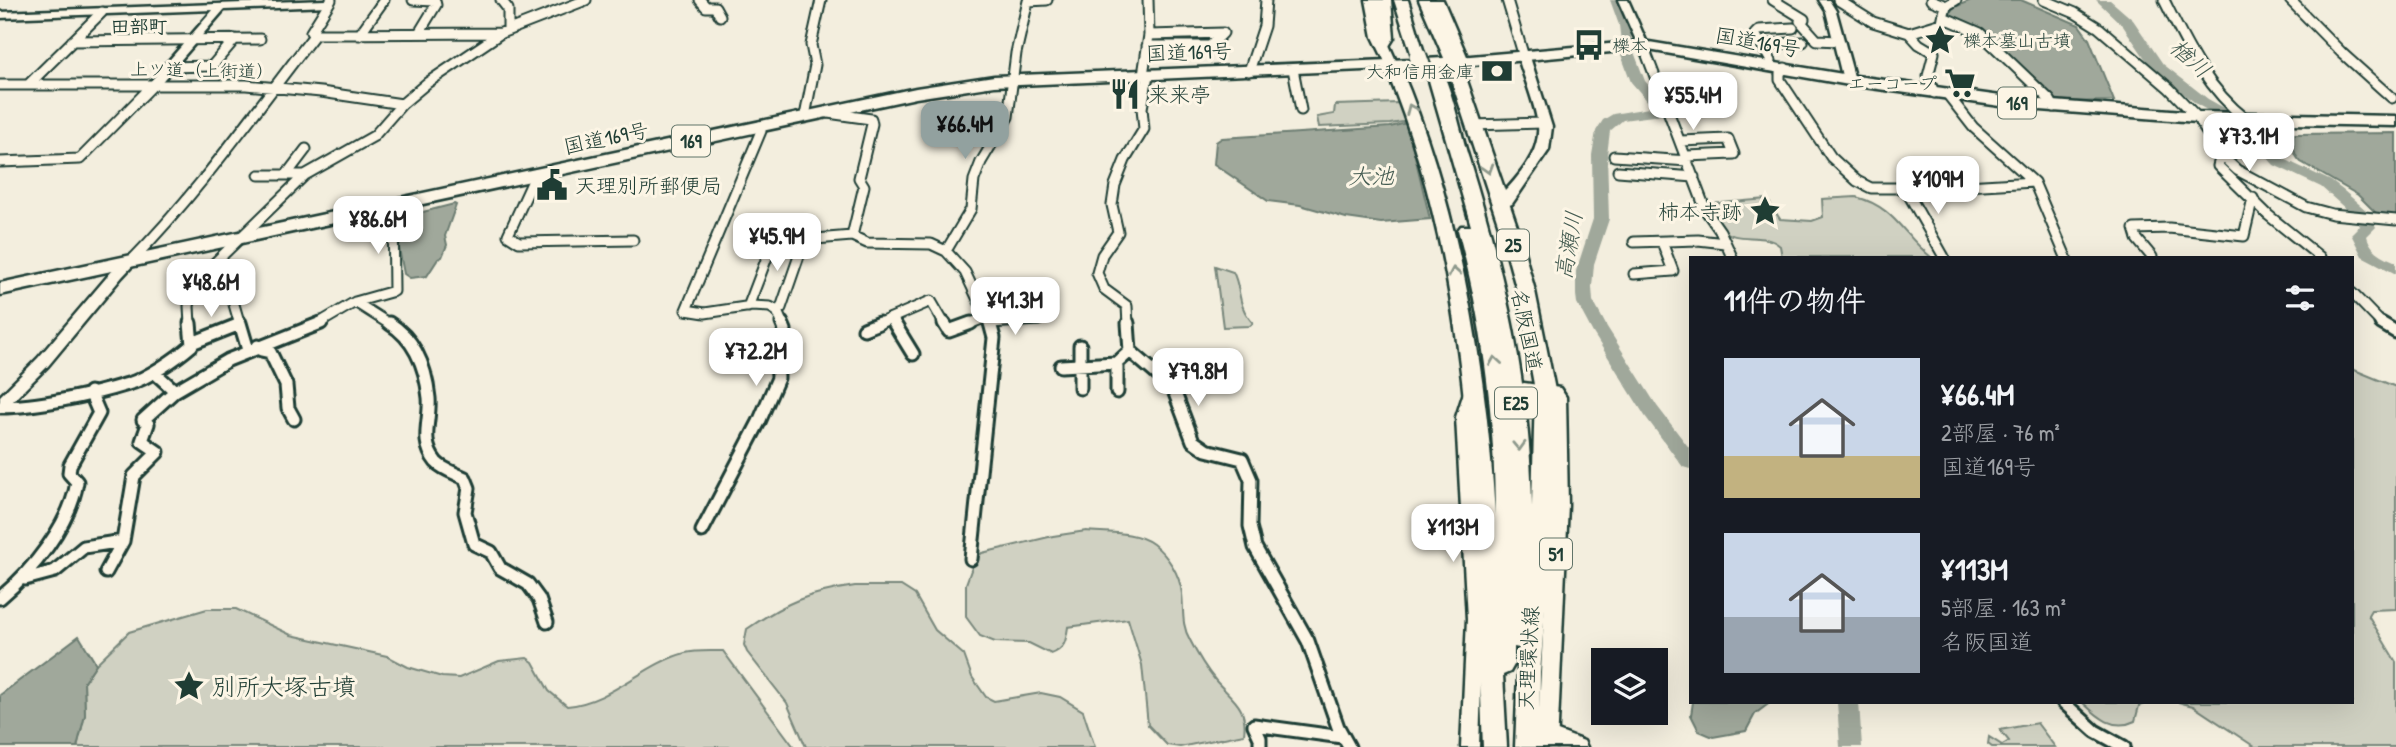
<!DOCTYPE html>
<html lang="ja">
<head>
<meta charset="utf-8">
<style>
  body { margin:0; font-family:"Patrick Hand","Klee One",sans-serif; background:#20242c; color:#f1f3f6; height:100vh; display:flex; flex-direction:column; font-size:26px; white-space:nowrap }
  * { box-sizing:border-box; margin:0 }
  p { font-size:23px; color:#9ea1a6 }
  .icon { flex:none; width:38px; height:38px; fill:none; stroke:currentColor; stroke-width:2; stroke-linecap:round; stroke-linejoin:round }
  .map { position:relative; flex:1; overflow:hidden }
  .sheet { position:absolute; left:1689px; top:256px; width:665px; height:448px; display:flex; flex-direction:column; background:#171b24; border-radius:0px; box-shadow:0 7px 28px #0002 }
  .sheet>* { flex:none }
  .controls { position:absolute; left:1591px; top:648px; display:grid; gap:14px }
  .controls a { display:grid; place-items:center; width:77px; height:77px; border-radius:0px; background:#171b24; box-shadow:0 7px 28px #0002; font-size:35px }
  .price { position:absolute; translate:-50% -60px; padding:0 16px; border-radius:14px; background:#fff; color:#222; font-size:23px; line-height:46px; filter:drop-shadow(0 2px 4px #0008) }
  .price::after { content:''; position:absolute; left:50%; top:42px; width:21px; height:16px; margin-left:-10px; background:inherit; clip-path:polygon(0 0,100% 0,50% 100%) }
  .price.on { background:#92a19f; color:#111 }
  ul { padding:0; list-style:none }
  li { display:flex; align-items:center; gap:21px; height:175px; padding:0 35px }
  li span { display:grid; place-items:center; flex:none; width:196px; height:140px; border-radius:0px; color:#555 }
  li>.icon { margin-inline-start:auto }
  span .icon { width:84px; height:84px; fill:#fffc; stroke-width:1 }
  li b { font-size:30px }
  h2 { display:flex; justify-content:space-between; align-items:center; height:84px; padding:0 35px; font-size:30px }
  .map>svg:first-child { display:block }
  .green { fill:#d0d1c2; stroke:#78877b; stroke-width:2 }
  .water { fill:#a0a89b; stroke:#6c7d72; stroke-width:2 }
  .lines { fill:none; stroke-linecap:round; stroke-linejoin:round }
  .river { fill:#a0a89b; fill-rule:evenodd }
  .street-far1-casing { stroke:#1f3d34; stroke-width:13 }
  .street-casing { stroke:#1f3d34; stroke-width:17 }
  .secondary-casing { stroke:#1f3d34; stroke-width:5 }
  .primary-casing { stroke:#1f3d34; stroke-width:5 }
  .highway-casing { stroke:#1f3d34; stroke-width:5 }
  .street-far1 { stroke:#fcf5e5; stroke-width:9 }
  .street { stroke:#fcf5e5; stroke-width:11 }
  .secondary { fill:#fcf5e5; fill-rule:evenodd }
  .primary { fill:#fcf5e5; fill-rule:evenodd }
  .highway { fill:#fcf5e5; fill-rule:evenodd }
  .highway-bridge-casing { stroke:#1f3d34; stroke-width:21; stroke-linecap:butt }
  .highway-bridge { stroke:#fcf5e5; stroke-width:17 }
  .oneway { stroke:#8e998c }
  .labels { text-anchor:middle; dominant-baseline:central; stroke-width:6; stroke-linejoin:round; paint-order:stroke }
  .far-poi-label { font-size:18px; fill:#1f3d34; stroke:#fcf5e5; text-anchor:start }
  .far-street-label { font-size:18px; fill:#1f3d34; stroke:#fcf5e5 }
  .far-neighbourhood-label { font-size:19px; font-weight:bold; fill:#1f3d34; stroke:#fcf5e5 }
  .shield { fill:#fcf5e5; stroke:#617469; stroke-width:2 }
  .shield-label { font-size:19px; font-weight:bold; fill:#1f3d34 }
  .street-label { font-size:21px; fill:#1f3d34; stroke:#fcf5e5 }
  .poi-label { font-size:21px; fill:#1f3d34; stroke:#fcf5e5; text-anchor:start }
  .water-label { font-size:23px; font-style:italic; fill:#465d53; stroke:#fcf5e5 }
  .near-poi-label { font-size:24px; fill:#1f3d34; stroke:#fcf5e5; text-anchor:start }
</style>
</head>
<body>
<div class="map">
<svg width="2396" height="747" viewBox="0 0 2396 747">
  <rect width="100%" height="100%" fill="#f3eede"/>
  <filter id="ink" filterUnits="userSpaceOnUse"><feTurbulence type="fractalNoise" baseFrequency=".0143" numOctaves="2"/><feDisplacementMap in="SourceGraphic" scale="14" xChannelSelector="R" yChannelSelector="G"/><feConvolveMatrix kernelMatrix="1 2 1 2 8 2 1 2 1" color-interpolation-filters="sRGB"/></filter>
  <g filter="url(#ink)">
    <path class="green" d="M1399,103l10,18 -19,3 -71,3 -2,-10 17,-3 1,-9z
      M1856,197c39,10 46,37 75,60h-149l-2,-11c-16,-15 -44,-2 -58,-17 -6,-6 -8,-17 -14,-25l59,-5 13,20 32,2 11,-4 -1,-18z
      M1215,266l18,6c9,17 3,33 20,51l-3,3 -27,1z
      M2352,369l44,18v222l-25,1 -3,5 28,47v85h-141l-62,-41 -15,-4h174z
      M1086,531c21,2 50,0 67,13 15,12 27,30 29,50 2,16 -1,31 8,46 7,14 16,29 26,41 16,18 32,26 28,53l-64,13 -13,-2 -19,-20 -6,-60 -14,-46 -60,8c-2,14 -3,22 -17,27l-22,-11 -34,-1 -15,-6 -14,-19v-33l9,-25 7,-6 71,-17z
      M855,586h46l14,9 20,35 29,25 8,22 14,20 8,4 47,-8 19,4 23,14 12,36h-289l-19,-44 -40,-51 -3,-7 3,-16c39,-27 61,-36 108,-43z
      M207,609h29l55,26 96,21 21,11 34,10 17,1 40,-17 28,-3 6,4 16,29 18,15c45,-4 76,-42 118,-53 11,-3 26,-2 38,-2l71,96h-717l8,-32 -1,-33 12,-18 33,-32z
      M2082,702h67l-10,4 -4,15c-22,11 -38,-5 -53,-19z
      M2037,723l18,24h-63l-4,-3 1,-7 13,8 7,-4 -9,-11z"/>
    <path class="water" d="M1971,0h50l58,25 10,14 25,62 -54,1 -5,-3 -69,-67 -37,-16 4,-8z
      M1407,123l23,96 -49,4 -35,-5 -46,-13 -32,-4 -54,-37 2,-22 6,-4 168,-11z
      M2396,133v83l-18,-1 -20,-20 -57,-33c-8,-7 -8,-17 -7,-28z
      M454,204l2,1 -11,31 2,9 -5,12 -4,2 -11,17 -17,2 -6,-4 -5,-26 4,-31z
      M79,636l17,28 -12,18 1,33 -8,32h-77v-52z
      M1693,702h78l-16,12 -9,17 -33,6 -14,-6 -8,-16z"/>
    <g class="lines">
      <path class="river" d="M1610,0h12l11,25 -2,17h-10l-2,-17z
        M2096,0h14l23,20 30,44 45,35 45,25 31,35 47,22 13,10 23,20 9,16 -9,9c4,15 16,20 29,26v12l-34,-18 -11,-22 8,-8 -3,-8 -35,-31 -47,-22 -31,-35 -45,-25 -45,-35 -30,-44z
        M1627,48l7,4 11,29 19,22 -4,12 -37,5 -13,11 -3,24 2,64 -15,45 -2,23 1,14 14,26 50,79 33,43v20l-7,-2 -38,-51 -52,-83 -16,-30 -1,-8v-24l17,-52 -1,-64 4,-24 7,-11 10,-6 36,-6 1,-4 -19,-22 -11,-30z
        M1837,702h22l3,45h-22z"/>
      <defs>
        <path id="street-far1" d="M413,0l22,1 1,4 -17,28
          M501,0l7,9v21
          M700,0l6,7h9l5,9
          M1507,0l17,57
          M1773,0l31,19 -4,2 17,19 22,1
          M1838,0l35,22 36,11 10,11 15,9 -6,23 6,17
          M1931,0l15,6
          M1956,0l-10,6 -3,11 37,16 70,67 4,7
          M2044,0l31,13 24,15 70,60 28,29 24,38 16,15 69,37 26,7 64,6
          M2164,0c22,44 42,88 82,119
          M2290,0l52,53 50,45
          M1909,33l33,-10 1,-6
          M315,34l186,-1
          M359,35l25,-35
          M72,41l188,-2
          M1643,45l63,166 14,20 12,26
          M1762,45l41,-3
          M1147,46h63l13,-13 -74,2
          M1769,66l2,-5 -16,-27 4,-4 34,-2
          M167,67l45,-1 23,-27
          M1785,68l-5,5v7l51,77 26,24 14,7h61l102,-6
          M1293,69l8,41
          M1249,71l15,-45 2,-26
          M1143,75l6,-40 -1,-35
          M0,85h246l75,7 81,12
          M28,85l74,-73
          M1948,95l25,32 61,55 32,75
          M828,113l43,6 1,5 -13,54 5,8 -12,50
          M805,116l10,-51 -4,-20 10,-45
          M1472,125l72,-2
          M760,126l1,5 -75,179 19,3 47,-7 18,1 7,4 6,14
          M1681,141l47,-2 6,15 -47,2
          M2221,155l-3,11 50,49 52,42
          M1614,156l74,5
          M0,162l80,-3 74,-75
          M1618,171l76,6
          M287,174l19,-25
          M536,174l-28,61 11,7 114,-2
          M259,175h46
          M1906,190l38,67
          M791,241l61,-5 15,7 64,1 15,7 19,21 25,53
          M1634,242l64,-2 27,3
          M946,251l25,-42 3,-29 7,-18 27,-45 8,-64 12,-52 19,-1
          M2152,257l-15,-18 -3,-10 35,-1 75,8 9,-38
          M130,262c69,-70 125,-151 185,-228l-4,-2 20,-32
          M1634,274l39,-3 -11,-29
          M2352,293l31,32
          M233,301l7,24
          M355,302l36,23
          M748,307l23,-60
          M777,311l4,-3 19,-55
          M891,318l4,7
          M990,323l49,-3
          M190,325l-1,-19 6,-24 110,-107 69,-39 28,-32 25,-21 74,-50 85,-33
          M316,325l39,-23 39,-11 -1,-86
          M875,325l56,-24 14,24
          M966,325l21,-8
          M1128,325l-1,-19 -23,-17 -7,-16 5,-18 16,-23 -6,-27 3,-20 10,-25 19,-31 -2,-21 6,-33"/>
        <path id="street" d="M240,323l8,27
          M389,323c26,16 37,45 40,75 2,23 -10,43 7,64 6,7 21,12 29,16l4,10 -4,24 9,32 17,8 9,16 28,16 11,15 8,23
          M894,323l19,31
          M944,323l5,8 22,-8
          M990,323h3
          M1128,323l2,28 43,37 20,53 13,9 36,9 9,21 -1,46 5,21 53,94 30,86 11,20
          M2381,323l15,9
          M864,329l15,-6
          M192,343l48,-19
          M258,346l3,4 9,2 16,33 2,23 6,11
          M1080,346v42
          M1117,363v29
          M1061,366l56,-3 13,-12
          M154,372l21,19 53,-31 93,-37
          M0,407c37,0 92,-12 128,-23 19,-5 49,-26 64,-39l-2,-22
          M702,531l57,-109 19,-44 -1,-25 8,-23 -3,-7
          M971,559l23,-221 -4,-15
          M106,572l17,-31 11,-65 24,-24 -16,-11 6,-17 -5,-4 32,-29
          M25,579l30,-8 29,-24 39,-6
          M0,598c32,-27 70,-73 77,-116l-8,-9 1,-8 29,-52 -9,-21
          M2063,702l32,29 29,16
          M1260,747v-9l-6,-13 88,12"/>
        <path id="secondary" d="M325,0l8,3 -5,3 -104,4 -66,76 -4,1 -6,-3 2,-2 63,-72 -213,8v-6z
          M1618,0h10l20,45 -1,2 -4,1 -5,-3z
          M1819,0h10l7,11 19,69 -2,2h-8l-2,-2 -17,-69z
          M130,258l5,1 1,3 -14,15 -74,89 -43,43 -5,1v-14l38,-38 74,-87z
          M1470,388l5,1 2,4 -7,24 13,202 -4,128h-18l6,-128 -11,-202 9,-28z
          M1547,727l37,14 3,6h-30l-16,-6 -3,-6 3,-6z"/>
        <path id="primary" d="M1366,0h12l7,36 13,29 -2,3h-8l-15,-31z
          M1431,0h12l26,61 -2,3h-8l-2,-3z
          M1524,53l6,4 22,70 -3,23 -37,54 -13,5 -7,-4c18,-20 49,-48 46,-79 -2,-20 -14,-48 -20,-69z
          M1524,383l36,5 6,9 2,108 -11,242h-20l13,-242v-107l-32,-5 -2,-4 2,-4z"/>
        <path id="highway" d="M1377,0h14l3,38 -5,8 -5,1 -7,-4 3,-5z
          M1394,0h14l17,56 -1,3 20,-1 -25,-58h14l26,57 184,-16 206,34 166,23 182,14 199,4v10l-199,-4 -182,-14 -166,-23 -206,-36 -181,17 55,160 18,65 20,99 -1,103 -14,180 -1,74h-24l4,-99 -5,-1v18l-4,7 -7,3 4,72h-24c-9,-227 -8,-465 -97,-678l-392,17 -78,12 -916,197v-12l916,-195 78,-12 419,-17zM1440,67h7l52,159 18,65 18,99 -3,117c-2,-123 -27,-231 -63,-348 -9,-28 -16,-67 -29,-92zM1428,68l-2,2 45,156h-10l-3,4c25,94 37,187 37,285 -8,-146 -37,-312 -94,-446z"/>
      </defs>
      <use href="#street-far1" class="street-far1-casing"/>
      <use href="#street" class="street-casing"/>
      <use href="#secondary" class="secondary-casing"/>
      <use href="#primary" class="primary-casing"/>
      <use href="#highway" class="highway-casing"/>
      <use href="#street-far1" class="street-far1"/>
      <use href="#street" class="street"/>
      <use href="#secondary" class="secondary"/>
      <use href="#primary" class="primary"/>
      <use href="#highway" class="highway"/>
      <defs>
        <path id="highway-bridge" d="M1418,56l5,14"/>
      </defs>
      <use href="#highway-bridge" class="highway-bridge-casing"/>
      <use href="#highway-bridge" class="highway-bridge"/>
    </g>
    <defs><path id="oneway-chevron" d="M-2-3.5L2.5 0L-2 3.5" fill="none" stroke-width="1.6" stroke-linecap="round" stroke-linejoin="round" transform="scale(1.75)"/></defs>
    <g class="oneway">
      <use href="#oneway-chevron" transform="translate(1411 109) rotate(-113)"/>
      <use href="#oneway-chevron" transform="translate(1488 169) rotate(73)"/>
      <use href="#oneway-chevron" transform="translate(1454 272) rotate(-100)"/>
      <use href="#oneway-chevron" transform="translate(1495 361) rotate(-99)"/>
      <use href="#oneway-chevron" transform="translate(1519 446) rotate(88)"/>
    </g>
  </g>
  <defs>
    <symbol id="sight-bare" viewBox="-9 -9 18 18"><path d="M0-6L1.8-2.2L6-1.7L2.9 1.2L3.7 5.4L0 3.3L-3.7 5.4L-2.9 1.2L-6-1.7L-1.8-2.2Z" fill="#1f3d34" stroke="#fcf5e5" stroke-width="2.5" paint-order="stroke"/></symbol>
    <symbol id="bus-bare" viewBox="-9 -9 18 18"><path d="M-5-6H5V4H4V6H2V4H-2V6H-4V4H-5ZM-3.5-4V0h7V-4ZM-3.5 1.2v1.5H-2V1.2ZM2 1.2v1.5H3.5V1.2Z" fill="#1f3d34" stroke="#fcf5e5" stroke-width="2.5" paint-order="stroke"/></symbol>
    <symbol id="bank-bare" viewBox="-9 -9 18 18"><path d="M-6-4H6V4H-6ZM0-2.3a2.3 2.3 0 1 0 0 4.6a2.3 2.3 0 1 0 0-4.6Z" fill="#1f3d34" stroke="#fcf5e5" stroke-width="2.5" paint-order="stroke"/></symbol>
    <symbol id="supermarket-bare" viewBox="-9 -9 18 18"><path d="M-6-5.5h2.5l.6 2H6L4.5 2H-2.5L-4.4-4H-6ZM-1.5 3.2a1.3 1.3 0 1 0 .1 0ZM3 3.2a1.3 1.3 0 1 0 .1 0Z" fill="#1f3d34" stroke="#fcf5e5" stroke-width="2.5" paint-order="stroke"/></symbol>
    <symbol id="restaurant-bare" viewBox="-9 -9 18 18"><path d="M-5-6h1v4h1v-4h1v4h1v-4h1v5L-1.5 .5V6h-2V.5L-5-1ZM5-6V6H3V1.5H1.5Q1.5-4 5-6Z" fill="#1f3d34" stroke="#fcf5e5" stroke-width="2.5" paint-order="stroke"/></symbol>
    <symbol id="civic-bare" viewBox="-9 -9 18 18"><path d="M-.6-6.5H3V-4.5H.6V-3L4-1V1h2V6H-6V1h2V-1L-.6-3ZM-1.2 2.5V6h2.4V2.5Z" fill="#1f3d34" stroke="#fcf5e5" stroke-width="2.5" paint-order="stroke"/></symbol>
  </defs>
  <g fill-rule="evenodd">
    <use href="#sight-bare" x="1918" y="18" width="44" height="44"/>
    <use href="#bus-bare" x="1567" y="23" width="44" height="44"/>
    <use href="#bank-bare" x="1475" y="49" width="44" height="44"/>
    <use href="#supermarket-bare" x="1938" y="61" width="44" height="44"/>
    <use href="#restaurant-bare" x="1103" y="72" width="44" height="44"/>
    <use href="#civic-bare" x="530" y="163" width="44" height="44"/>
    <use href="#sight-bare" x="1743" y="189" width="44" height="44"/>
    <use href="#sight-bare" x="167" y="664" width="44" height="44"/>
  </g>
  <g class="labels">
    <g class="far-poi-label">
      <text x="1963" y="40">櫟本墓山古墳</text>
      <text x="1612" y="45">櫟本</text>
      <text x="1474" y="71" text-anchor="end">大和信用金庫</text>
      <text x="1937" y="83" text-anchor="end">エーコープ</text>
    </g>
    <g class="far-street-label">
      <text transform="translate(202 70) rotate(1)">上ツ道（上街道）</text>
    </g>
    <g class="far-neighbourhood-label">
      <text x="139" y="26">田部町</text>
    </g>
    <g class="shield">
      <rect x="1998" y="87.5" width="38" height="31" rx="5"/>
      <rect x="672" y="125.5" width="38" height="31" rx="5"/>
      <rect x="1497" y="229.5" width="32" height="31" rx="5"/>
      <rect x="1495" y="387.5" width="42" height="31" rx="5"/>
      <rect x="1540" y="538.5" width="32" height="31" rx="5"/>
    </g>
    <g class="shield-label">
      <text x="2017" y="103">169</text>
      <text x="691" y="141">169</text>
      <text x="1513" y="245">25</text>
      <text x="1516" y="403">E25</text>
      <text x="1556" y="554">51</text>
    </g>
    <g class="street-label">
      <text transform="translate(1758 42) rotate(10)">国道169号</text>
      <text transform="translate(1189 52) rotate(-2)">国道169号</text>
      <text transform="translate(606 138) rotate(-12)">国道169号</text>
      <text transform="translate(1527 330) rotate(79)">名阪国道</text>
      <text transform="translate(1528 658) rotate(-87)">天理環状線</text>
    </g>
    <g class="poi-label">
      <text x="1148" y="94">来来亭</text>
      <text x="575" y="185">天理別所郵便局</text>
      <text x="1742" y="211" text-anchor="end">柿本寺跡</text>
    </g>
    <g class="water-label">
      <text transform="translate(2191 58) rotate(42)">楢川</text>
      <text x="1371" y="175">大池</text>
      <text transform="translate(1568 245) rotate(-80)">高瀬川</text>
    </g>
    <g class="near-poi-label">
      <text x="212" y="686">別所大塚古墳</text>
    </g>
  </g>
</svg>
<div class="controls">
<a><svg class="icon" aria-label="layers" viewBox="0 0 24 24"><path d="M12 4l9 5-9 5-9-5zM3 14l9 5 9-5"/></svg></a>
</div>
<b class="price" style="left:1693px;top:132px">¥55.4M</b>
<b class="price on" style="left:965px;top:161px">¥66.4M</b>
<b class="price" style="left:2249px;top:173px">¥73.1M</b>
<b class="price" style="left:1938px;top:216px">¥109M</b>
<b class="price" style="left:378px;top:256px">¥86.6M</b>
<b class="price" style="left:777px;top:273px">¥45.9M</b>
<b class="price" style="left:211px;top:319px">¥48.6M</b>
<b class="price" style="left:1015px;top:337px">¥41.3M</b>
<b class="price" style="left:756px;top:388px">¥72.2M</b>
<b class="price" style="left:1198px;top:408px">¥79.8M</b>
<b class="price" style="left:1453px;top:564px">¥113M</b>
<section class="sheet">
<h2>11件の物件<svg class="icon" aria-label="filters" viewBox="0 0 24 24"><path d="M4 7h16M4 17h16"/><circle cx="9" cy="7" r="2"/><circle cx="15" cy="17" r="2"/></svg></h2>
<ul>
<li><span style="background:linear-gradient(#c9d6e8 70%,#c2b280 0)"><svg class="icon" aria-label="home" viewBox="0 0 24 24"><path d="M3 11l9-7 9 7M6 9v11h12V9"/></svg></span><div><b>¥66.4M</b><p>2部屋 · 76 m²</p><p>国道169号</p></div></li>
<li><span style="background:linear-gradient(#c9d6e8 60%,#9aa5b1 0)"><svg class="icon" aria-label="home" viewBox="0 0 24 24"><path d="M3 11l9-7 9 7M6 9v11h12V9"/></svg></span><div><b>¥113M</b><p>5部屋 · 163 m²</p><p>名阪国道</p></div></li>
</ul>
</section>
</div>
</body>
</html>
